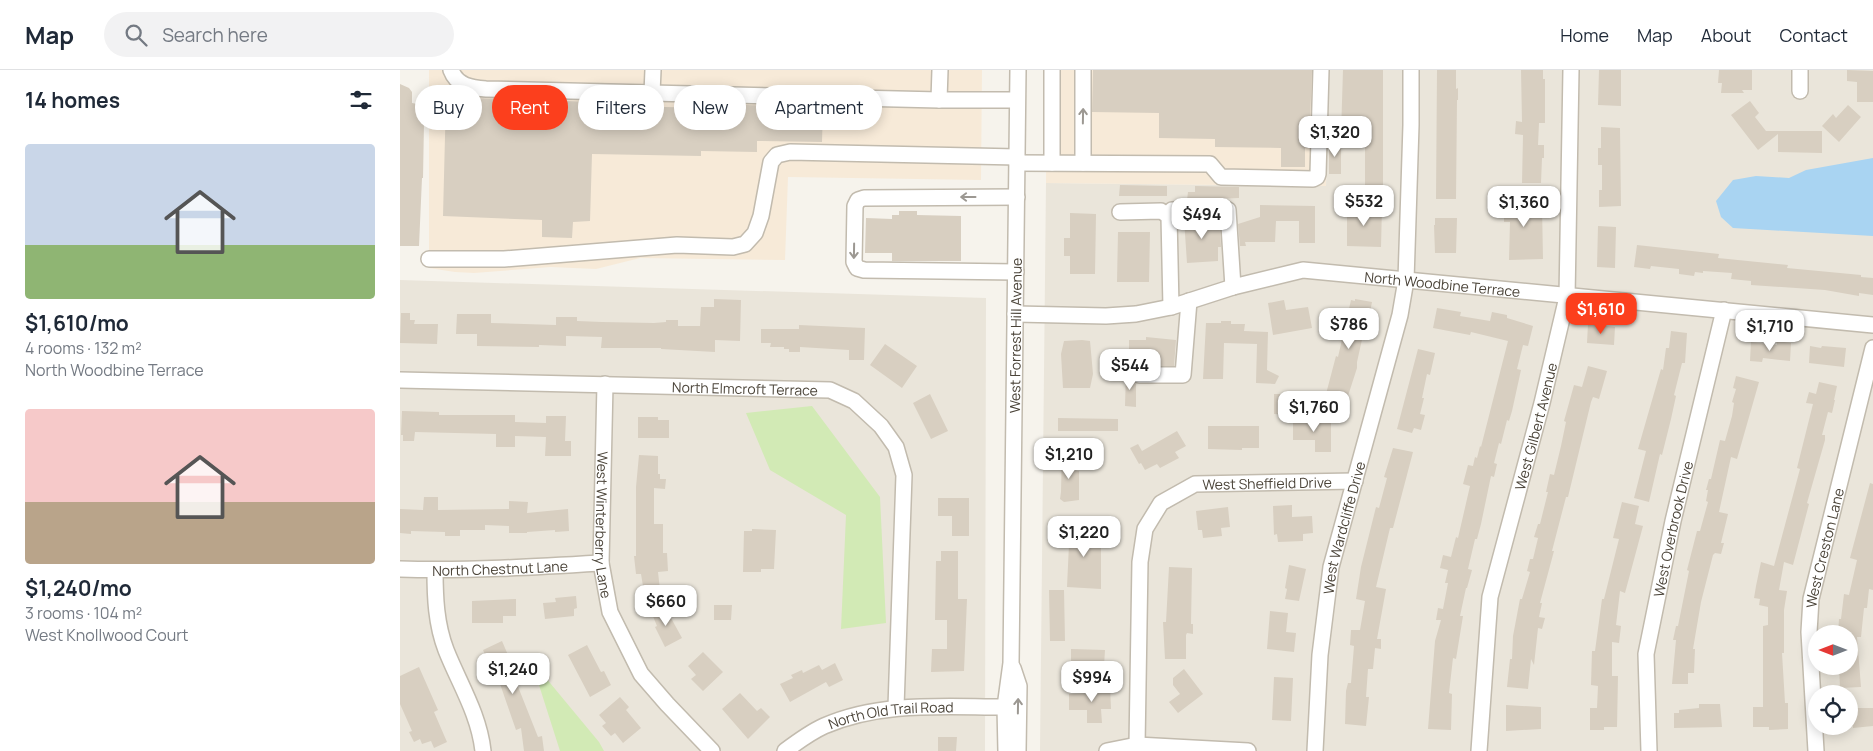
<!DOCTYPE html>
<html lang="en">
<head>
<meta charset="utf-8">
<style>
  body { margin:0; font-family:Manrope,sans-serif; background:#f2f2f3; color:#1f2937; height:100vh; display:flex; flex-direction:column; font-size:19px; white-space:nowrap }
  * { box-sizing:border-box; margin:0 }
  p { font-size:16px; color:#747a83 }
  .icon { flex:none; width:28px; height:28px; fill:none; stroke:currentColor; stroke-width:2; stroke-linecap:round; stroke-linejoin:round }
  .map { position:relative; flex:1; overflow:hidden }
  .details { display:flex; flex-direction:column; background:#fff; width:400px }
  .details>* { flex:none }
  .top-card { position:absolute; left:15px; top:15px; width:475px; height:45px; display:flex; gap:10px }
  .needle { width:32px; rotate:270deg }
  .fabs { position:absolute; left:1408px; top:555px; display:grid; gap:10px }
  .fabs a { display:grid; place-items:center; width:50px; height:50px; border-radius:50%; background:#fff; box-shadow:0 2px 12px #0003; font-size:25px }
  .price { position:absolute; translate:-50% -42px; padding:0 11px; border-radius:10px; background:#fff; color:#222; font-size:16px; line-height:32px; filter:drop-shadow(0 1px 2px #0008) }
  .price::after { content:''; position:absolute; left:50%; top:30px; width:15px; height:11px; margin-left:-8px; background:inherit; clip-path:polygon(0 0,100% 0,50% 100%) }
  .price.selected { background:#fc3f1d; color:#fff }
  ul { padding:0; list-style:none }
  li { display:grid; align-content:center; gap:10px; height:265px; padding:0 25px }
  li span { display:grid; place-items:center; height:155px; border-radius:5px; color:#555 }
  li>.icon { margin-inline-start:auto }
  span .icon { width:90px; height:90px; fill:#fffc; stroke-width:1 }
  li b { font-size:21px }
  h2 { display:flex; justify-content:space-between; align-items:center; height:60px; padding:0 25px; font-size:21px }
  .pill { padding:0 18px; border-radius:22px; background:#fff; box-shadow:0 2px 12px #0003; font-size:18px; line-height:45px }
  .pill.selected { background:#fc3f1d; color:#fff }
  header { display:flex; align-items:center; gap:30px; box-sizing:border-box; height:70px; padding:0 25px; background:#fff; border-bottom:1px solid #e0e1e3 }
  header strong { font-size:24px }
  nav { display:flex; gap:28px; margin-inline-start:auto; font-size:18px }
  .search { width:350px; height:45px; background:#f2f2f3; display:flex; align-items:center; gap:12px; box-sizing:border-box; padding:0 18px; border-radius:28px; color:#747a83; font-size:19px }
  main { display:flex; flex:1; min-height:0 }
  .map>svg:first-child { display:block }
  .residential { fill:#eae5da; fill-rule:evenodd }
  .commercial { fill:#f7ead8 }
  .green { fill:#d2eab5 }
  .water { fill:#a9d4f2 }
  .building { fill:#d8cfc1 }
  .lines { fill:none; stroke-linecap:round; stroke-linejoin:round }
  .minor-casing { stroke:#c2bbae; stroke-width:18 }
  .minor { stroke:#fff; stroke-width:15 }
  .oneway { stroke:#9c9892 }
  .labels { text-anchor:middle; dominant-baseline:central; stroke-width:4; stroke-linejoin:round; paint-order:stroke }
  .street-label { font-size:14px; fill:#4b4439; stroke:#fff }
</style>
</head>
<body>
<header>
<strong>Map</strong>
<div class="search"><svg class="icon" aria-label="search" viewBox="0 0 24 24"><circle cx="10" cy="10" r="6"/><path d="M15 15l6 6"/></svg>Search here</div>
<nav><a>Home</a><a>Map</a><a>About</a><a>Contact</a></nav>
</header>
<main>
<section class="details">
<h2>14 homes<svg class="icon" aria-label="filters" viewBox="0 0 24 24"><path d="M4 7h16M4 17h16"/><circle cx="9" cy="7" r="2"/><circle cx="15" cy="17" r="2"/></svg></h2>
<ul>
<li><span style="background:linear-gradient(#c9d6e8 65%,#8fb573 0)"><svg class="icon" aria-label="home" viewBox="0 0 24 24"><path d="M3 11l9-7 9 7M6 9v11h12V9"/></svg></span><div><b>$1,610/mo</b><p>4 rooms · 132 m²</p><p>North Woodbine Terrace</p></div></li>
<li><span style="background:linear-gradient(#f6c9c9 60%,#b9a48a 0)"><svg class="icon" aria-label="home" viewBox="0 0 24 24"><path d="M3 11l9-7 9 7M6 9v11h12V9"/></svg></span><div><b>$1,240/mo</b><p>3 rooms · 104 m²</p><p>West Knollwood Court</p></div></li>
</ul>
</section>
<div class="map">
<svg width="1473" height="681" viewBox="0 0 1473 681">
  <rect width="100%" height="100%" fill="#f6f3ec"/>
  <path class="residential" d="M929,0h544v681h-833l6,-568 280,3zM1416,564h33v32h-33zM1416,624h33v32h-33z
    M0,210l586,18 -1,453h-585z"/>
  <path class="commercial" d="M29,0h553l-1,110 -193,-3 -3,83 -145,-2 -44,11 -45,-2 -77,6 -19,-1 -26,-4z
    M647,0h282l-3,116 -280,-3z"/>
  <path class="green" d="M412,336l68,91 6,126 -45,6 5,-114 -76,-45 -24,-57z
    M131,590l68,82 5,9h-44z"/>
  <path class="water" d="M1473,88v78l-140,-8 -12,-11 -5,-16 17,-21 23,-4 33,2 17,-8z"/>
  <path class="building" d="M693,0h219l-3,78h-4v19h-24v-19l-66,-1v-8l-56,-1v-25l-67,-1z
    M943,0h40v117h-18v-53h-24z
    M1037,0h19v19l2,-1v12h-1l-1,99h-20z
    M1121,0h22v9h2v44h-6l-1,22h6v13h-2l-1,25h-19l1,-48 -8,-1 1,-13 6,1z
    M1199,0h22v36l-23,-1z
    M1319,0h33v20h-10l2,3h-23l1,-10h-4z
    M1447,0l26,1v31h-16v-20l-10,-1z
    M0,14l9,4 3,4v11l11,2v18h1l-1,55h-1l-3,68h-19z
    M46,27l147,5v3l73,2 80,2v-4l77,2 -1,35 -65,-1v11l-56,-1v5l-109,-2 -2,67 -17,1 -1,16 -30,-1v-17l-99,-4z
    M1350,31l9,12 -4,4 11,14h56v22l-44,-1v-18l-20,16 -27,-35z
    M1448,35l13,12 -22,25 -17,-16 11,-12 3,4z
    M1201,57l19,1 1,78 -22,1v-17h3v-25h-4v-17h3z
    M929,71h12v33h-12z
    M720,115l47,1v10h-48z
    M795,116l44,1v11l-52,2 1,-8h7z
    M1113,121h15v14h14l1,54 -34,1 1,-38h-6v-16l1,-3 8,1z
    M860,135l55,1v37h-16v-22h-23l-1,21h-30l1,4h-6l-2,-22 22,-7z
    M947,137h35l-1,40 -34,-1z
    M499,141h18v4l44,1v45h-69v-8h-27l1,-35 26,1v-4h7z
    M670,143l26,1 -1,60h-25v-18h-6v-18h6z
    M816,147l1,13 3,-1 1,18h-3v14l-31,2 -3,-44z
    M1035,148h22l-1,35h-21l-1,-28h1z
    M1198,156l18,1 -1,41 -18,-1z
    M718,162h32l-1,50h-32z
    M1237,175l82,9 -1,4 70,7 -1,3 74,7v2l12,1v17l-14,-2v3l-34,-6 -74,-5v-4l-20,-2 1,-6 -29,-2v2l-8,-1 -1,4 -15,-2v-5l-28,-3 -1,3 -16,-2z
    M314,229l27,1 -1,41 -25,-1v12l-54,-3v-1h-60l1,-11 -36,-1v10l-27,-1v2l-62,-1v-12h-21l1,-20h34v9l65,2v-8h21v4l25,1 52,1 12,-1v-2h12v6h22l1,-19h13z
    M955,229l17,3 -3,15h-2l-10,45v6l-10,31 -21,-5 10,-38 2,1 13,-57 4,1z
    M884,230l2,10 22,-3 4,21 -39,7 -5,-32z
    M1037,238l24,4 -1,4 30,5 2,-9 15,3v3l26,8 -5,20 -5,-1 -6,24 4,1 -9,41 -3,10 -2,-1 -6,24 -2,-1 -5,20 3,1 -3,13 -3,-1 -10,48 -4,15h-2l-7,30 4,1 -5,18h-1l-6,28h3l-7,43 -3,-1 -4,35 3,1 -1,36 -23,-1 7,-88 6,-21h-5l2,-12 5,1 5,-26h-3l3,-13 -8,-2 3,-13 8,2 5,-20 2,1 12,-52 -7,-2 5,-19 5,1 2,-9 2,1 3,-12 1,1 27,-106 -37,-9 -1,3 -37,-7z
    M1,243h9v7h5l-1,4h24l-1,20 -37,-1z
    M821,251h10v3h14l-1,7 24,1 -1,38 12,6 -4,8 -19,-1 1,-39 -33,-1 -1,36h-20l3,-56h15z
    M1188,254l27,3 -1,18 -27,-2z
    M399,255l66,3 -1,32h-15v-10l-49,-3v5h-11v-3h-5v-2h-14l1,-4h-10v-14h38z
    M1271,261l16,2 -2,30h-3l-8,32 2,1 -5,23 -9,36 -2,-1 -11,48 -15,-4 12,-47 -8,-2 23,-80 2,1 3,-22h3z
    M746,267l30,3 -2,26h-45v-26h17z
    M682,270l8,1 3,33 -3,14h-27l-2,-34 3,-13z
    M1377,271l14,2 -1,18 -27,-3 -1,4 -12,-1 1,-19 26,3z
    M485,274l32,22 -15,22 -32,-23z
    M1410,276l11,2 1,-2 24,2 -2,19 -35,-4z
    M1018,279l17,4 -5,22 -3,-1 -5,24h2l-4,16 5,1 -4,15 -7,-2 -2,5 -15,-4z
    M1188,296l19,5 -8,28 -6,-2 -2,5 -23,95h-2l-14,54h2l-14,52h2l-3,14 6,1 -3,11 -4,-1 -4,37 -3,-6 -3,30 -21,-2 3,-28h2l1,-23 7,-37h2l8,-27 -3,-1 3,-12h3l5,-21 -4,-1 4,-13h2l8,-32h-2l4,-18 4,1 7,-29 5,-24 -2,-1 10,-36 8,2z
    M726,301h5v8l5,5v23l-11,-1z
    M1336,306l23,6 -22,77 -6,-2 -12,55 9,2 -7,29h3l-3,11 -6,-1 -2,2 -12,47 -8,47h2l-1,24h-6v11h-16l4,-44h-3l3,-14h2l11,-55 -2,-1 10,-39h3l8,-29 -2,-1 2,-11h-2l3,-11h2l9,-39 5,1 7,-25 2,-13 -2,-1 4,-13 -3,-1z
    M1419,312l18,4 -3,14h1l-3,13 -4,-1 -6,23h3v5l-18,63 2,1 -16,61 -9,-3 -5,28 8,1 -3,19v43h-2l3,50h3v26l-19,1v-3h-16v-20h10v-81l5,-1v-18l-9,-2 1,-6 -6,-1 2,-12 5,-24 13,4 26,-97 -3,-1 16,-64 -7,-1 3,-11 7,2z
    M530,324l18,37 -17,8 -18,-36z
    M874,324h21l-1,21 -20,-1z
    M2,341l37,1v3h76v7l31,1v-7h20l-1,25h6v15h-26l1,-19 -31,-1v11h-19v-13l-81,-2 -1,9h-11v-6h-2z
    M238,347h20v3h11v18h-31z
    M658,348l60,1v12h-60z
    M893,350h38v32h-16v-12h-22z
    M808,356h51v22h-17v2l-34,-1z
    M777,361l9,15 -11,6 4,6 -19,10 -3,-4 -12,6 -4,-7 -2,1 -9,-16 8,-4 4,7z
    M662,378h5l4,22 8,1v29l-15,2 -4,-3 1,-7z
    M993,378l20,4 -20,76h-3l-14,59 10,2 -9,50h4v10l-6,-1 -2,21h-5l-2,28h3l-3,29 -21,-2 1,-33 2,-8h3l3,-37 -4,-1 1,-15h9l5,-29 -9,-2 5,-32 15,-60 3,1 8,-30 -3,-1z
    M239,385l19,1v18h2v5h6l-1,10 -11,-1v36h9v29h4l1,18 -10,1 2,18 -16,2 -3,-18h-5l-2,-18h2v-69z
    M1470,413l3,1v106l-4,-1 -2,19h-3l-3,29h-4l4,50 -21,1 -1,-22h10v-32h-11l1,-15h2l3,-25 5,1 8,-35 -7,-2z
    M24,427h14v13l71,-1v-8l19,1 -1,11 41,-4 1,22 -14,1v-2l-28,2v1h-18v-7l-24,-1v5h-25v6h-15v-4l-34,-1v3l-11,-1v-24l23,1z
    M538,428h31v38h-17v-20h-14z
    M1222,432l17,4 -4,18 8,2 -18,67 -5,-2 -4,34 5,1 -2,17 -7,-1v34h6l-1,51h-13v3h-14v-22h7l1,-22 -7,-1 1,-34h3l7,-52h2l15,-60 -6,-1z
    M892,435v12l20,-1 1,17 -10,1v7l-25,1 -1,-8 -3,1 -1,-29z
    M828,437l2,20 -9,1 1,8 -19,2 -1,-8h-4l-2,-19z
    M670,453h23l-1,23h9v43l-34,-2z
    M352,459l24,1 -2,39h-13v3h-18l1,-41h8z
    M541,481h17v48h9l-3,72 -33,1 1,-23h15v-29h-12l1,-59h5z
    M889,495l17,4 -7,32 -14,-2 2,-10 -2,-1z
    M769,497l23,1 -1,56h2v10l-6,-1 -1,2v24h-21l-2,-37h3z
    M649,520h15l1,51h-15z
    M176,526l1,12 -3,1v7l-29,3 -2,-16 13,-1 -1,-4z
    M116,529v17h-13v7h-31v-22z
    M314,535h18l-1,15h-17z
    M265,537l17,31 -17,9 -10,-20 2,-1 -5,-12z
    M870,541l18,2 -2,19 10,1 -2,19 -27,-3z
    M102,571l9,21 5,-2 3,9 -6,5 25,63 4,-1 2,15h-20l-3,-23 -5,2 -17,-49 -2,1 -14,-32z
    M187,575l14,27 3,-1 7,14 -21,12 -22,-42z
    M671,579l34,1 -1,16 -33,-1z
    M303,582l20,20 -20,19 -12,-12 5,-4 -8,-9z
    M435,593l8,17 -14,7 -3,-5 -36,20 -10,-18 13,-6 -2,-3 11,-5 1,3 16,-8 3,5z
    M19,597l19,43 -4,2 13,30 -13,6 -3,-7 -9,3 -2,-5 -6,3 -5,-10 3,-1 -12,-27v-28z
    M784,599l19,25 -25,19 -9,-11 11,-8 -7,-9v-7z
    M874,607l19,1 -2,43 -19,-1z
    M694,615h16l1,24h-10l1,14h-15v-13h-18v-16l25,-1z
    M340,623l17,18 4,-3 9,9 -22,22 -26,-30z
    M220,627l9,10 -3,3 15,18 -18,15 -8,-10 -4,3 -9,-10 4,-3 -7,-8z
    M1299,634h21l2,23 -48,1v-15h5v-3l20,-2z
    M1106,635l35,2v22l-35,2z
    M1449,638h24v18l-20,2v-2h-4z
    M538,667h19l-1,14h-18z"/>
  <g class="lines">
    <defs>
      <g id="minor">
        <path d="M51,0c6,16 20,18 35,19l453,11h78"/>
        <path d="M1400,0v21"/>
        <path d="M252,23l1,-23"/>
        <path d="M539,30l1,-30"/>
        <path d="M617,93l193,1 11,13 92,2 4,-2 1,-3 3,-104"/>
        <path d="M652,93v-93"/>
        <path d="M683,93v-93"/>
        <path d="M720,142l41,-1 8,5"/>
        <path d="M29,189h75l173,-14 56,2 12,-3 10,-11 6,-17 10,-54 6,-7 13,-3 227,5"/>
        <path d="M616,202l-152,-2 -7,-2 -3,-6 1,-56 3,-6 6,-2 153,-1"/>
        <path d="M771,237l-2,-91 3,-6 50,-3 6,3 5,77"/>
        <path id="s1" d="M615,244l91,2 30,-2 35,-7 62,-20 70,-17 570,55"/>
        <path d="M739,305h44l6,-74"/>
        <path id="s2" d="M0,310l430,10 24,11 27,25 15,21 8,28 -8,232"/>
        <path id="s3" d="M205,314l-4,179 9,49 31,62 26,30 45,47"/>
        <path id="s4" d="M0,499c67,2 134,-2 201,-6"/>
        <path d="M35,500c0,27 1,54 11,80 13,33 33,64 37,101"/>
        <path d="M613,598l6,18 -1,65"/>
        <path id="s5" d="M737,675l3,-183 5,-33 16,-26 34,-19 160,-3"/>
        <path id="s6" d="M385,681c12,-9 26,-19 39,-25 57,-25 120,-19 181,-19"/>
        <path id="s7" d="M606,681l-1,-44 6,-44 7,-593"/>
        <path d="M707,681l30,-6 111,6"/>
        <path id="s8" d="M915,681l5,-96 11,-88 69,-252 6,-35 5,-155v-55"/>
        <path id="s9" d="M1079,681l11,-154 52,-194 25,-106 4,-227"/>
        <path id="s10" d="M1249,681l-3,-97 27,-133 51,-211"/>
        <path id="s11" d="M1416,681l-7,-119 2,-33 62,-251"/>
      </g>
    </defs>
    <use href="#minor" class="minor-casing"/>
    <use href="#minor" class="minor"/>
  </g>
  <defs><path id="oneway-shaft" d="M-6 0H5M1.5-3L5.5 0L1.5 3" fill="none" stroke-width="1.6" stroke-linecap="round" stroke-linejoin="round" transform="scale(1.25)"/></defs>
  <g class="oneway">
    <use href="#oneway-shaft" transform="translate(683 46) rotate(-89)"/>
    <use href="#oneway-shaft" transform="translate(568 127) rotate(180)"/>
    <use href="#oneway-shaft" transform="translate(454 181) rotate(91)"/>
    <use href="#oneway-shaft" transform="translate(618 636) rotate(-89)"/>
  </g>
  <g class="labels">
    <g class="street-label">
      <text stroke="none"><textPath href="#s1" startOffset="434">North Woodbine Terrace</textPath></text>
      <text stroke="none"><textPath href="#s7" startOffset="416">West Forrest Hill Avenue</textPath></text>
      <text stroke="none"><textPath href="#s2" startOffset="345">North Elmcroft Terrace</textPath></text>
      <text stroke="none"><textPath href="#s9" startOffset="331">West Gilbert Avenue</textPath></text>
      <text stroke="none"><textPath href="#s5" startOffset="358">West Sheffield Drive</textPath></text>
      <text stroke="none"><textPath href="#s3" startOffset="141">West Winterberry Lane</textPath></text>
      <text stroke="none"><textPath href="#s8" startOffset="226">West Wardcliffe Drive</textPath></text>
      <text stroke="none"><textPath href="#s10" startOffset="225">West Overbrook Drive</textPath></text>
      <text stroke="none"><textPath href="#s11" startOffset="205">West Creston Lane</textPath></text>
      <text stroke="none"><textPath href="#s4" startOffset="100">North Chestnut Lane</textPath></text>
      <text stroke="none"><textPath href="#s6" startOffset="115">North Old Trail Road</textPath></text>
    </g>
  </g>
</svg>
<div class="fabs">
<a><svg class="needle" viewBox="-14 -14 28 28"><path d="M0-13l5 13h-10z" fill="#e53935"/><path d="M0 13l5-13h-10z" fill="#747a83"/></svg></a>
<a><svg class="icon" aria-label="locate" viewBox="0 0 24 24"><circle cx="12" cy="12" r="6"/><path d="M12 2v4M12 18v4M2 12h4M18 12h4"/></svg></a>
</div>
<b class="price" style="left:935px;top:88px">$1,320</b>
<b class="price" style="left:964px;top:157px">$532</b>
<b class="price" style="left:1124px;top:158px">$1,360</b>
<b class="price" style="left:802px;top:170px">$494</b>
<b class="price selected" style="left:1201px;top:265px">$1,610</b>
<b class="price" style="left:949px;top:280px">$786</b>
<b class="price" style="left:1370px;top:282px">$1,710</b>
<b class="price" style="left:730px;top:321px">$544</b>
<b class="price" style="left:914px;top:363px">$1,760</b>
<b class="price" style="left:669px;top:410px">$1,210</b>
<b class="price" style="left:684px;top:488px">$1,220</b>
<b class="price" style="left:266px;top:557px">$660</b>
<b class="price" style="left:113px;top:625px">$1,240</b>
<b class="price" style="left:692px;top:633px">$994</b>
<div class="top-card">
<a class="pill">Buy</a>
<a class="pill selected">Rent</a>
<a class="pill">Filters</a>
<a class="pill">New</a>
<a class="pill">Apartment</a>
</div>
</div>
</main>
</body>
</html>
